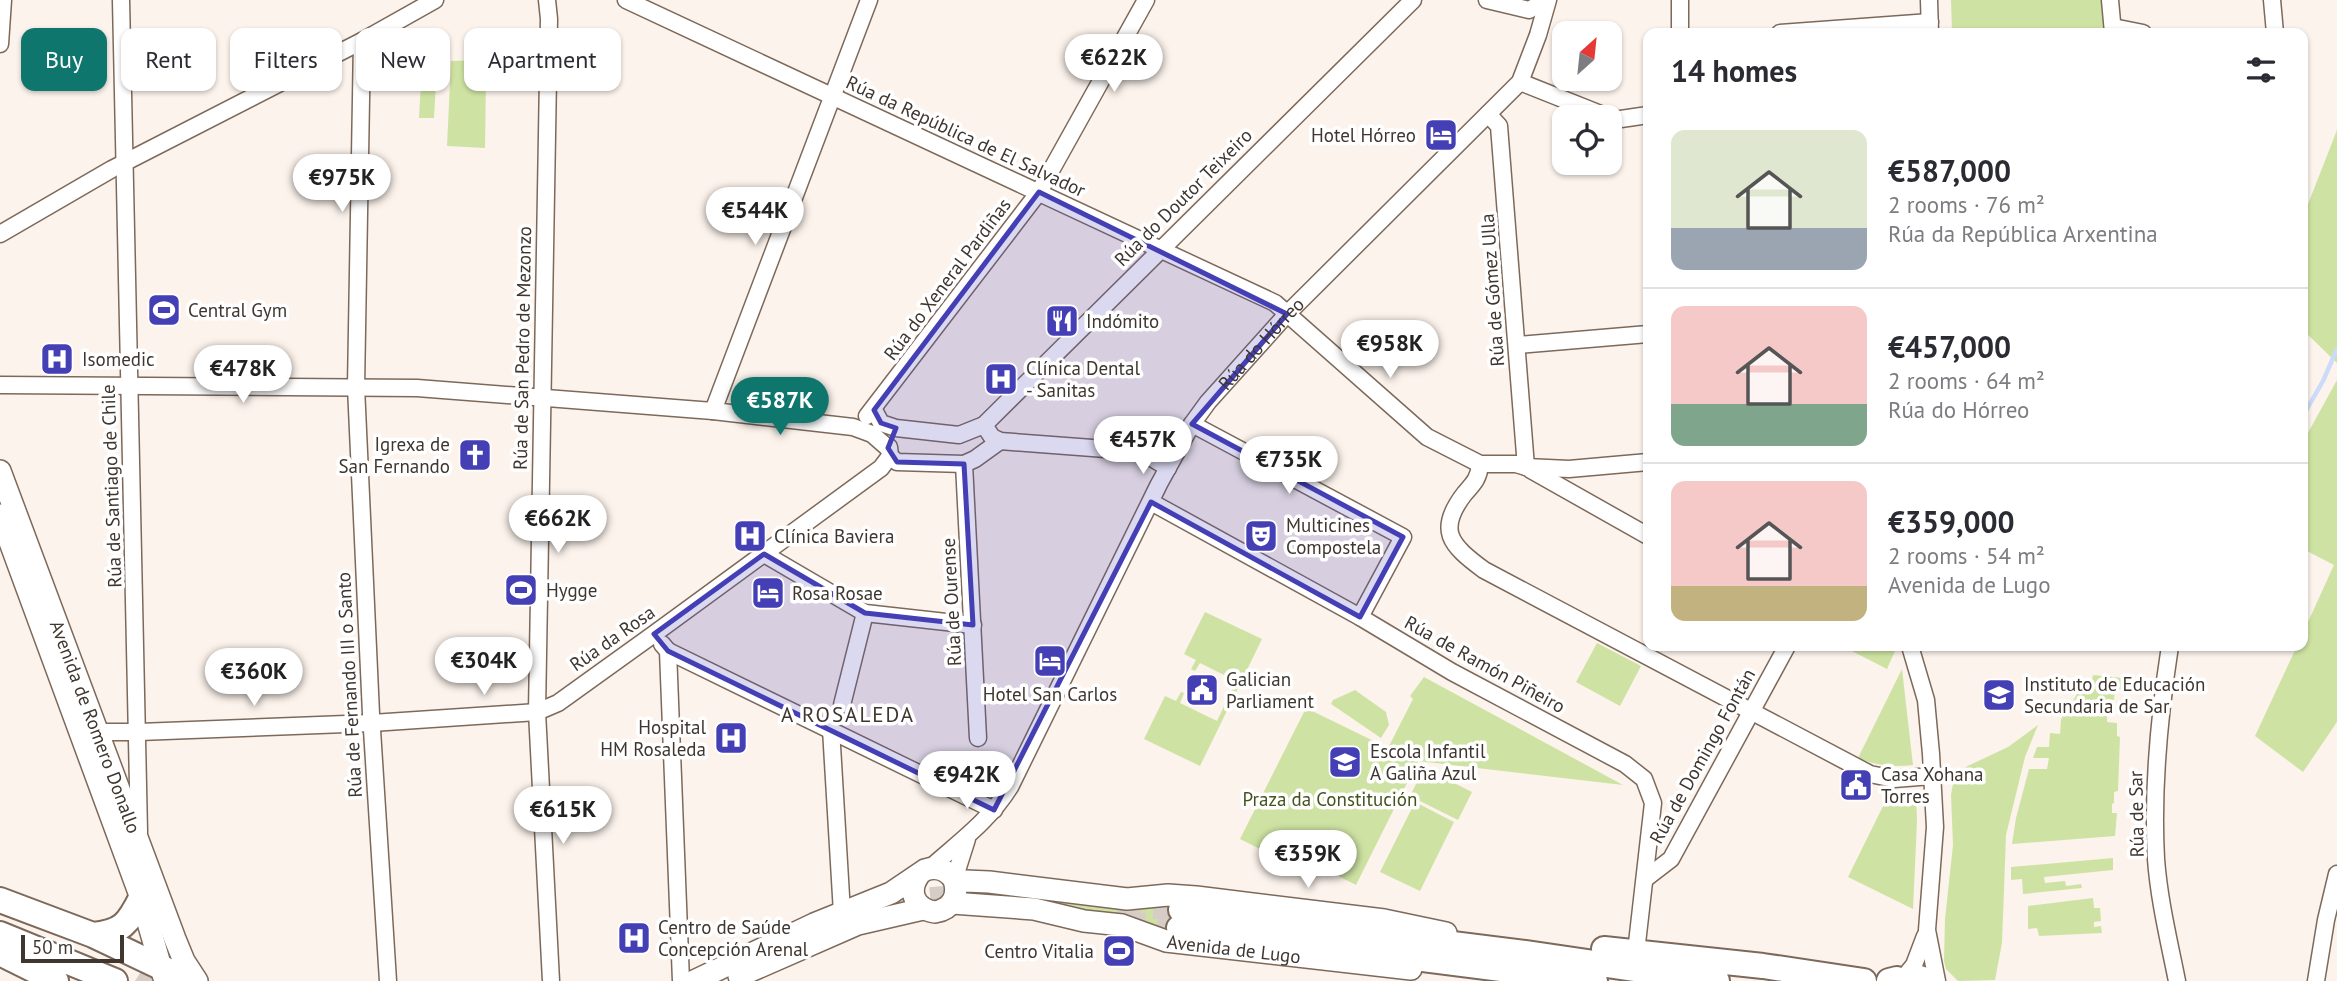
<!DOCTYPE html>
<html lang="en">
<head>
<meta charset="utf-8">
<style>
  body { margin:0; font-family:"PT Sans",sans-serif; background:#f2f2f3; color:#2b2b33; height:100vh; display:flex; flex-direction:column; font-size:26px; white-space:nowrap }
  * { box-sizing:border-box; margin:0 }
  p { font-size:23px; color:#7c7c81 }
  .icon { flex:none; width:38px; height:38px; fill:none; stroke:currentColor; stroke-width:2; stroke-linecap:round; stroke-linejoin:round }
  .map { position:relative; flex:1; overflow:hidden }
  .details { position:absolute; left:1643px; top:28px; width:665px; height:623px; display:flex; flex-direction:column; background:#fff; border-radius:14px; box-shadow:0 2px 5px #0004 }
  .details>* { flex:none }
  .guide { position:absolute; left:21px; top:28px; width:665px; height:63px; display:flex; gap:14px }
  .needle { width:46px; rotate:27deg }
  .fabs { position:absolute; left:1552px; top:21px; display:grid; gap:14px }
  .fabs a { display:grid; place-items:center; width:70px; height:70px; border-radius:14px; background:#fff; box-shadow:0 2px 5px #0004; font-size:35px }
  .scale { position:absolute; left:21px; bottom:18px; width:103px; box-sizing:border-box; padding-left:7px; border:4px solid #3f362f; border-top:0; font-size:19px; line-height:24px; white-space:nowrap; color:#3f362f; -webkit-text-stroke:5px #fff; paint-order:stroke }
  .price { position:absolute; translate:-50% -60px; padding:0 16px; border-radius:24px; background:#fff; color:#222; font-size:23px; line-height:46px; filter:drop-shadow(0 2px 4px #0008) }
  .price::after { content:''; position:absolute; left:50%; top:42px; width:21px; height:16px; margin-left:-10px; background:inherit; clip-path:polygon(0 0,100% 0,50% 100%) }
  .price.active { background:#0f766e; color:#fff }
  ul { padding:0; list-style:none }
  li { display:flex; align-items:center; gap:21px; height:175px; padding:0 28px }
  li+li { border-top:2px solid #e1e1e2 }
  li span { display:grid; place-items:center; flex:none; width:196px; height:140px; border-radius:14px; color:#555 }
  li>.icon { margin-inline-start:auto }
  span .icon { width:84px; height:84px; fill:#fffc; stroke-width:1 }
  li b { font-size:30px }
  h2 { display:flex; justify-content:space-between; align-items:center; height:84px; padding:0 28px; font-size:30px }
  .tag { padding:0 24px; border-radius:14px; background:#fff; box-shadow:0 2px 5px #0004; font-size:24px; line-height:63px }
  .tag.active { background:#0f766e; color:#fff }
  .map>svg:first-child { display:block }
  .green { fill:#cee3a3 }
  .lines { fill:none; stroke-linecap:round; stroke-linejoin:round }
  .stream { stroke:#ccdbf7; stroke-width:4.5 }
  .highway-tunnel { stroke:#d6cdc6; stroke-width:24; stroke-dasharray:24 12; stroke-linecap:butt }
  .minor-casing { stroke:#7d695a; stroke-width:19 }
  .major-casing { stroke:#7d695a; stroke-width:24 }
  .highway-casing { stroke:#7d695a; stroke-width:28 }
  .minor { stroke:#fff; stroke-width:16 }
  .major { stroke:#fff; stroke-width:21 }
  .highway { stroke:#fff; stroke-width:24 }
  .marked { fill:#443fb5; fill-opacity:0.2; stroke:#443fb5; stroke-width:5; stroke-linejoin:round }
  .labels { text-anchor:middle; dominant-baseline:central; stroke-width:7; stroke-linejoin:round; paint-order:stroke }
  .poi-label { font-size:19px; fill:#3f362f; stroke:#fff; text-anchor:start }
  .street-label { font-size:19px; fill:#3f362f; stroke:#fff }
  .park-label { font-size:19px; fill:#44531e; stroke:#fff }
  .neighbourhood-label { font-size:21px; letter-spacing:2px; fill:#3f362f; stroke:#fff }
</style>
</head>
<body>
<div class="map">
<svg width="2337" height="981" viewBox="0 0 2337 981">
  <rect width="100%" height="100%" fill="#fcf3ec"/>
  <path class="green" d="M1951,0h155l2,33h-156z
    M480,60l6,15 -1,73 -38,-2 4,-85z
    M421,82l15,1 -2,35h-15z
    M2337,130v233l-34,-33v-113z
    M2337,380v342l-34,50 -48,-36 42,-90h6v-13l31,-68 -31,-16v-107z
    M1205,612l57,27 -62,127 -56,-27 21,-43 11,5 5,-9 3,1 -4,10 37,18 19,-40 -36,-18 -5,8 -4,-2 5,-9 -12,-6z
    M1597,643l44,23 -21,40 -44,-24z
    M1842,646h51l2,5 -8,18z
    M1902,669l11,96c-20,2 -36,1 -55,-7z
    M2093,675l30,3v12l-8,-1 -1,11 -7,-1v23l10,1v13l3,1 -2,54 -4,1v11l-2,1v9h5l-2,23 -103,8 4,-26 13,-49h18l2,-11h-16l4,-11h12l1,-14 10,1 1,-14 4,-12h4l13,-23h9z
    M1424,677l199,108 -205,-24 -62,124 -57,-29 -5,10 -54,-27 66,-131 82,40 25,-49 -3,-3z
    M1355,690l31,22 3,13 -8,13 -50,-34 2,-4z
    M2038,725l-13,32 -19,78 -4,108 -7,37 -37,1 -12,-12 -2,-8 1,-42 8,-74 -2,-50 4,-23 53,-25z
    M1424,768l48,24 -14,28 -48,-24z
    M1891,790h25l1,31 -4,88 -65,-32z
    M1415,802l39,20 -34,69 -40,-19z
    M2113,858v12l-69,7 1,6 20,-2 1,5 15,-2 1,4 -59,6 -1,-15 -11,1v-13z
    M994,891l175,8 11,39 -187,-41z
    M2093,898l1,10h6l1,13 -7,1v5l7,-1 1,7 -63,3 -2,-8 -9,1v-23z"/>
  <g class="lines">
    <path class="stream" d="M2303,416l20,-35 14,-32"/>
    <path class="highway-tunnel" d="M1118,903l63,7
      M895,905c57,-13 117,-7 176,-6
      M1121,923l58,5
      M140,973l13,8"/>
    <defs>
      <g id="minor">
        <path d="M121,0l18,832"/>
        <path d="M547,0l2,19 -12,693 14,269"/>
        <path d="M626,0l649,303 152,134 53,27h36l10,3 43,2 79,-7"/>
        <path d="M1487,0l42,10 18,-10"/>
        <path d="M1680,0v33"/>
        <path d="M1929,0l1,33"/>
        <path d="M2110,0l3,33"/>
        <path d="M2272,0l3,33"/>
        <path d="M2113,27l30,6"/>
        <path d="M1780,33l150,-11"/>
        <path d="M362,41l-6,346 15,327 17,267"/>
        <path d="M0,44l3,-44"/>
        <path d="M1520,82l88,35"/>
        <path d="M1488,114l11,12 27,341"/>
        <path d="M1610,118l4,2 34,-5"/>
        <path d="M0,234l112,-65 250,-128 73,-41"/>
        <path d="M1517,345l131,-11"/>
        <path d="M0,385l417,3 296,23 140,16 19,7 16,14"/>
        <path d="M874,410l7,13 15,5 63,7 25,-10 429,-425"/>
        <path d="M713,411l156,-411"/>
        <path d="M867,416l172,-224 107,-192"/>
        <path d="M1192,424l211,113 -43,80"/>
        <path d="M984,425l8,12 8,4 119,9 26,4 23,14"/>
        <path d="M889,447l1,9 7,6 67,2 11,-5 25,-18"/>
        <path d="M964,464l14,274"/>
        <path d="M1480,464c-1,14 -6,19 -15,29 -29,37 -15,52 19,77l386,204 24,5 38,-3"/>
        <path d="M1531,470l117,66"/>
        <path d="M1151,502l209,115 92,55 173,92 19,15 9,24 -17,149"/>
        <path d="M764,554l101,59 108,12"/>
        <path d="M662,644l6,7 13,330"/>
        <path d="M1910,646l16,54 5,54 4,73 -8,103 10,51"/>
        <path d="M2170,646c-11,71 -18,141 -14,213 3,41 13,82 21,122"/>
        <path d="M668,651l326,159"/>
        <path d="M842,705l23,-92"/>
        <path d="M831,729l11,184"/>
        <path d="M98,732h41l233,-9 165,-11 21,-9 96,-69 227,-166 9,-12"/>
        <path id="s1" d="M929,869c30,-27 59,-47 81,-82l149,-303 33,-60 16,-22 79,-88 233,-232 18,-47 10,-35"/>
        <path d="M1645,879l26,-20 116,-213"/>
        <path d="M954,880l13,-41"/>
        <path d="M1905,976l9,-11 11,-29"/>
        <path d="M2316,981l10,-61 11,-46"/>
      </g>
      <g id="major">
        <path id="s2" d="M0,471l175,468 9,22 13,20"/>
        <path d="M0,515l141,383 23,80"/>
        <path d="M956,883l9,-2 24,1 138,17 41,-4 28,2 188,23 62,13"/>
        <path id="s3" d="M952,903l82,6 50,12 38,4 44,16 245,28"/>
        <path d="M739,976l119,-52 65,-15"/>
        <path d="M694,981l120,-57 77,-31 34,-23c12,-4 22,-1 29,10 5,16 -2,29 -19,32 -20,-3 -28,-20 -16,-37"/>
        <path d="M1894,981l21,-6 19,6"/>
      </g>
      <path id="highway" d="M0,900l93,35 97,46
        M1181,910l344,43 192,28
        M1179,928l416,53
        M0,934l115,47
        M93,935c29,-3 35,-11 48,-37
        M1604,949l159,17 101,15
        M0,953l56,28
        M1889,981l8,-2"/>
    </defs>
    <use href="#minor" class="minor-casing"/>
    <use href="#major" class="major-casing"/>
    <use href="#highway" class="highway-casing"/>
    <use href="#minor" class="minor"/>
    <use href="#major" class="major"/>
    <use href="#highway" class="highway"/>
  </g>
  <path class="marked" d="M1039,192l248,122 -95,110 211,113 -43,80 -209,-115 -157,308 -326,-159 -14,-17 110,-80 101,59 108,12 -9,-161 -67,-2 -9,-14 8,-20 -15,-5 -7,-13z"/>
  <defs>
    <symbol id="hotel-square" viewBox="-11 -11 22 22"><rect x="-9" y="-9" width="18" height="18" rx="4" fill="#443fb5" stroke="#fff"/><path d="M-6-4.5h1.5V1H6V5H4.5V3h-9V5H-6ZM-4 0a1.8 1.8 0 1 1 3.6 0ZM.5 0V-2.5h3Q6-2.5 6 0Z" fill="#fff"/></symbol>
    <symbol id="stadium-square" viewBox="-11 -11 22 22"><rect x="-9" y="-9" width="18" height="18" rx="4" fill="#443fb5" stroke="#fff"/><path d="M0-5a6.5 5 0 1 0 0 10a6.5 5 0 1 0 0-10ZM-3.5-1.8h7v3.6h-7Z" fill="#fff"/></symbol>
    <symbol id="restaurant-square" viewBox="-11 -11 22 22"><rect x="-9" y="-9" width="18" height="18" rx="4" fill="#443fb5" stroke="#fff"/><path d="M-5-6h1v4h1v-4h1v4h1v-4h1v5L-1.5 .5V6h-2V.5L-5-1ZM5-6V6H3V1.5H1.5Q1.5-4 5-6Z" fill="#fff"/></symbol>
    <symbol id="hospital-square" viewBox="-11 -11 22 22"><rect x="-9" y="-9" width="18" height="18" rx="4" fill="#443fb5" stroke="#fff"/><path d="M-5-5h3v3.5h4V-5h3V5h-3V1.5h-4V5h-3Z" fill="#fff"/></symbol>
    <symbol id="church-square" viewBox="-11 -11 22 22"><rect x="-9" y="-9" width="18" height="18" rx="4" fill="#443fb5" stroke="#fff"/><path d="M-1.2-6h2.4v3.5h3.3v2.4h-3.3V6h-2.4V-.1h-3.3v-2.4h3.3Z" fill="#fff"/></symbol>
    <symbol id="theatre-square" viewBox="-11 -11 22 22"><rect x="-9" y="-9" width="18" height="18" rx="4" fill="#443fb5" stroke="#fff"/><path d="M-5-5.5Q0-4 5-5.5V0Q5 5 0 6Q-5 5-5 0ZM-3.3-2.5H-1v1.5H-3.3ZM1-2.5H3.3v1.5H1ZM-2.8 1Q0 5.5 2.8 1Z" fill="#fff"/></symbol>
    <symbol id="civic-square" viewBox="-11 -11 22 22"><rect x="-9" y="-9" width="18" height="18" rx="4" fill="#443fb5" stroke="#fff"/><path d="M-.6-6.5H3V-4.5H.6V-3L4-1V1h2V6H-6V1h2V-1L-.6-3ZM-1.2 2.5V6h2.4V2.5Z" fill="#fff"/></symbol>
    <symbol id="school-square" viewBox="-11 -11 22 22"><rect x="-9" y="-9" width="18" height="18" rx="4" fill="#443fb5" stroke="#fff"/><path d="M0-5L7-2L0 1L-7-2ZM-4 1L0 2.5L4 1V4Q0 6-4 4Z" fill="#fff"/></symbol>
  </defs>
  <g fill-rule="evenodd">
    <use href="#hotel-square" x="1422" y="116" width="38" height="38"/>
    <use href="#stadium-square" x="145" y="291" width="38" height="38"/>
    <use href="#restaurant-square" x="1043" y="302" width="38" height="38"/>
    <use href="#hospital-square" x="38" y="340" width="38" height="38"/>
    <use href="#hospital-square" x="982" y="360" width="38" height="38"/>
    <use href="#church-square" x="456" y="436" width="38" height="38"/>
    <use href="#hospital-square" x="731" y="517" width="38" height="38"/>
    <use href="#theatre-square" x="1242" y="517" width="38" height="38"/>
    <use href="#stadium-square" x="502" y="571" width="38" height="38"/>
    <use href="#hotel-square" x="749" y="574" width="38" height="38"/>
    <use href="#hotel-square" x="1031" y="642" width="38" height="38"/>
    <use href="#civic-square" x="1183" y="671" width="38" height="38"/>
    <use href="#school-square" x="1980" y="676" width="38" height="38"/>
    <use href="#hospital-square" x="712" y="719" width="38" height="38"/>
    <use href="#school-square" x="1326" y="743" width="38" height="38"/>
    <use href="#civic-square" x="1837" y="766" width="38" height="38"/>
    <use href="#hospital-square" x="615" y="919" width="38" height="38"/>
    <use href="#stadium-square" x="1100" y="932" width="38" height="38"/>
  </g>
  <g class="labels">
    <g class="poi-label">
      <text x="1416" y="135" text-anchor="end">Hotel Hórreo</text>
      <text x="188" y="310">Central Gym</text>
      <text x="1086" y="321">Indómito</text>
      <text x="82" y="359">Isomedic</text>
      <text x="1026" y="368">Clínica Dental<tspan x="1026" dy="22">- Sanitas</tspan></text>
      <text x="450" y="444" text-anchor="end">Igrexa de<tspan x="450" dy="22">San Fernando</tspan></text>
      <text x="1286" y="525">Multicines<tspan x="1286" dy="22">Compostela</tspan></text>
      <text x="774" y="536">Clínica Baviera</text>
      <text x="546" y="590">Hygge</text>
      <text x="792" y="593">Rosa Rosae</text>
      <text x="1226" y="679">Galician<tspan x="1226" dy="22">Parliament</tspan></text>
      <text x="2024" y="684">Instituto de Educación<tspan x="2024" dy="22">Secundaria de Sar</tspan></text>
      <text x="1050" y="694" text-anchor="middle">Hotel San Carlos</text>
      <text x="706" y="727" text-anchor="end">Hospital<tspan x="706" dy="22">HM Rosaleda</tspan></text>
      <text x="1370" y="751">Escola Infantil<tspan x="1370" dy="22">A Galiña Azul</tspan></text>
      <text x="1881" y="774">Casa Xohana<tspan x="1881" dy="22">Torres</tspan></text>
      <text x="658" y="927">Centro de Saúde<tspan x="658" dy="22">Concepción Arenal</tspan></text>
      <text x="1094" y="951" text-anchor="end">Centro Vitalia</text>
    </g>
    <g class="street-label">
      <text transform="translate(966 136) rotate(25)">Rúa da República de El Salvador</text>
      <text transform="translate(1183 197) rotate(-45)">Rúa do Doutor Teixeiro</text>
      <text transform="translate(947 279) rotate(-53)">Rúa do Xeneral Pardiñas</text>
      <text transform="translate(1492 290) rotate(-94)">Rúa de Gómez Ulla</text>
      <text stroke="none"><textPath href="#s1" startOffset="628">Rúa do Hórreo</textPath></text>
      <text transform="translate(522 348) rotate(-89)">Rúa de San Pedro de Mezonzo</text>
      <text transform="translate(111 486) rotate(-92)">Rúa de Santiago de Chile</text>
      <text transform="translate(951 602) rotate(-93)">Rúa de Ourense</text>
      <text transform="translate(612 638) rotate(-35)">Rúa da Rosa</text>
      <text transform="translate(1485 664) rotate(29)">Rúa de Ramón Piñeiro</text>
      <text transform="translate(349 685) rotate(-93)">Rúa de Fernando III o Santo</text>
      <text stroke="none"><textPath href="#s2" startOffset="273">Avenida de Romero Donallo</textPath></text>
      <text transform="translate(1702 756) rotate(-61)">Rúa de Domingo Fontán</text>
      <text transform="translate(2136 814) rotate(-91)">Rúa de Sar</text>
      <text stroke="none"><textPath href="#s3" startOffset="287">Avenida de Lugo</textPath></text>
    </g>
    <g class="park-label">
      <text x="1330" y="799">Praza da Constitución</text>
    </g>
    <g class="neighbourhood-label">
      <text x="848" y="714">A ROSALEDA</text>
    </g>
  </g>
</svg>
<div class="fabs">
<a><svg class="needle" viewBox="-14 -14 28 28"><path d="M0-13l5 13h-10z" fill="#e53935"/><path d="M0 13l5-13h-10z" fill="#7c7c81"/></svg></a>
<a><svg class="icon" aria-label="locate" viewBox="0 0 24 24"><circle cx="12" cy="12" r="6"/><path d="M12 2v4M12 18v4M2 12h4M18 12h4"/></svg></a>
</div>
<div class="scale">50 m</div>
<b class="price" style="left:1114px;top:94px">€622K</b>
<b class="price" style="left:342px;top:214px">€975K</b>
<b class="price" style="left:755px;top:247px">€544K</b>
<b class="price" style="left:1390px;top:380px">€958K</b>
<b class="price" style="left:243px;top:405px">€478K</b>
<b class="price active" style="left:780px;top:437px">€587K</b>
<b class="price" style="left:1143px;top:476px">€457K</b>
<b class="price" style="left:1289px;top:496px">€735K</b>
<b class="price" style="left:558px;top:555px">€662K</b>
<b class="price" style="left:484px;top:697px">€304K</b>
<b class="price" style="left:254px;top:708px">€360K</b>
<b class="price" style="left:967px;top:811px">€942K</b>
<b class="price" style="left:563px;top:846px">€615K</b>
<b class="price" style="left:1308px;top:890px">€359K</b>
<div class="guide">
<a class="tag active">Buy</a>
<a class="tag">Rent</a>
<a class="tag">Filters</a>
<a class="tag">New</a>
<a class="tag">Apartment</a>
</div>
<section class="details">
<h2>14 homes<svg class="icon" aria-label="filters" viewBox="0 0 24 24"><path d="M4 7h16M4 17h16"/><circle cx="9" cy="7" r="2"/><circle cx="15" cy="17" r="2"/></svg></h2>
<ul>
<li><span style="background:linear-gradient(#dfe7d0 70%,#9aa5b1 0)"><svg class="icon" aria-label="home" viewBox="0 0 24 24"><path d="M3 11l9-7 9 7M6 9v11h12V9"/></svg></span><div><b>€587,000</b><p>2 rooms · 76 m²</p><p>Rúa da República Arxentina</p></div></li>
<li><span style="background:linear-gradient(#f6c9c9 70%,#7fa58c 0)"><svg class="icon" aria-label="home" viewBox="0 0 24 24"><path d="M3 11l9-7 9 7M6 9v11h12V9"/></svg></span><div><b>€457,000</b><p>2 rooms · 64 m²</p><p>Rúa do Hórreo</p></div></li>
<li><span style="background:linear-gradient(#f6c9c9 75%,#c2b280 0)"><svg class="icon" aria-label="home" viewBox="0 0 24 24"><path d="M3 11l9-7 9 7M6 9v11h12V9"/></svg></span><div><b>€359,000</b><p>2 rooms · 54 m²</p><p>Avenida de Lugo</p></div></li>
</ul>
</section>
</div>
</body>
</html>
